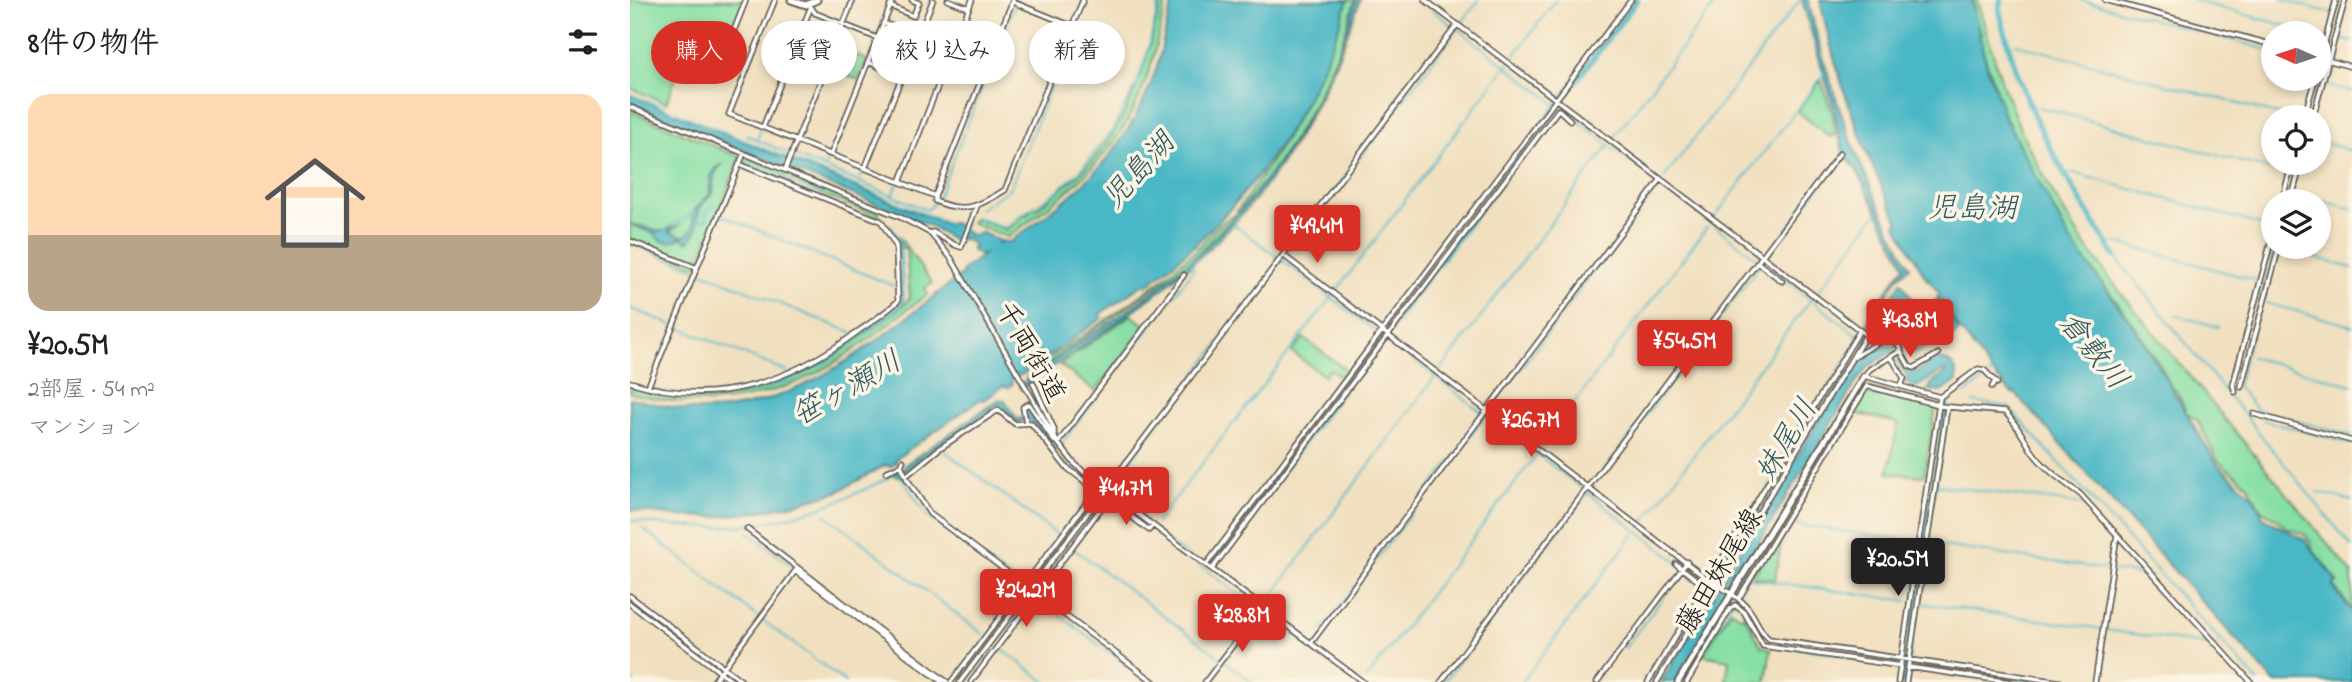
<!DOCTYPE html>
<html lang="ja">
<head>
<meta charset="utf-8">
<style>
  body { margin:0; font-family:"Indie Flower","Klee One",sans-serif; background:#f2f2f2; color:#202124; height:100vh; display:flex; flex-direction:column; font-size:26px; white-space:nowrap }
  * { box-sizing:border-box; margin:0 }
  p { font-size:23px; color:#757577 }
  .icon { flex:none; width:38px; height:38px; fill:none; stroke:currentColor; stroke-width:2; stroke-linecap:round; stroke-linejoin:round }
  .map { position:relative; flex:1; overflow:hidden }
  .drawer { display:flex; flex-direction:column; background:#fff; width:630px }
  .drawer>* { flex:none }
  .banner { position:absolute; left:21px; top:21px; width:665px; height:63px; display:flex; gap:14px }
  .needle { width:46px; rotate:273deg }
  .buttons { position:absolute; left:1631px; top:21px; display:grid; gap:14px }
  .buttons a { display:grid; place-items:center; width:70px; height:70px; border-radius:50%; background:#fff; box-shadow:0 4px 10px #0003; font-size:35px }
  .price { position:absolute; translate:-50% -60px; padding:0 16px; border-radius:7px; background:#d93025; color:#fff; font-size:23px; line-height:46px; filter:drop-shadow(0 2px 4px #0008) }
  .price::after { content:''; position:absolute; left:50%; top:42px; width:21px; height:16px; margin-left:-10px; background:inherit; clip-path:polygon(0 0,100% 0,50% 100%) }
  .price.current { background:#222; color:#fff }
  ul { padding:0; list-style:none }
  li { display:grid; align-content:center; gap:14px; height:371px; padding:0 28px }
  li span { display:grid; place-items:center; height:217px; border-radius:21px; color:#555 }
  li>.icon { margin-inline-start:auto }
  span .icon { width:126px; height:126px; fill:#fffc; stroke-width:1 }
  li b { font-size:30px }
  h2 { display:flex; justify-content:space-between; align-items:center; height:84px; padding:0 28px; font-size:30px }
  .tag { padding:0 24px; border-radius:32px; background:#fff; box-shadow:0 4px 10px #0003; font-size:24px; line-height:63px }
  .tag.current { background:#d93025; color:#fff }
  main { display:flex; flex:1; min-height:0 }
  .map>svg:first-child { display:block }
  .green { fill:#86dfa4; stroke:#517e60; stroke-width:2 }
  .water { fill:#4ab7c6; stroke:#336a71; stroke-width:2 }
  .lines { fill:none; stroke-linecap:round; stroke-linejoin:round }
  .stream { stroke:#4ab7c6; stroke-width:2 }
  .canal { stroke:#4ab7c6; stroke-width:3.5 }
  .river { stroke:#4ab7c6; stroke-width:6 }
  .minor-casing { stroke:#676155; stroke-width:7 }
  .major-casing { stroke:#676155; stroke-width:9 }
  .minor { stroke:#fff; stroke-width:3.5 }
  .major { stroke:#fff; stroke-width:5 }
  .labels { text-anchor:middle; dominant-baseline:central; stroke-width:7; stroke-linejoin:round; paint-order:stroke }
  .street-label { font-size:28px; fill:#1c1c1c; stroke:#fcf5e5 }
  .water-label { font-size:30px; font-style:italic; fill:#2e5a60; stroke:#fcf5e5 }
</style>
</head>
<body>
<main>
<section class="drawer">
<h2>8件の物件<svg class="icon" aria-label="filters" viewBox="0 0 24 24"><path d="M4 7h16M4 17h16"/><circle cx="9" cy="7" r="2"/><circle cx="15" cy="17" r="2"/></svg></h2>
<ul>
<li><span style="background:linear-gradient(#ffd9b3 65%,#b9a48a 0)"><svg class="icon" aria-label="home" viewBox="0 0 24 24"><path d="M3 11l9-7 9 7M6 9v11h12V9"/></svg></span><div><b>¥20.5M</b><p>2部屋 · 54 m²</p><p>マンション</p></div></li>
</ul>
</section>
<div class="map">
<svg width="1722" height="682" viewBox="0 0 1722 682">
  <rect width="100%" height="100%" fill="#fcf5e5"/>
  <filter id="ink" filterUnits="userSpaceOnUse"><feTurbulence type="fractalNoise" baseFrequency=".0143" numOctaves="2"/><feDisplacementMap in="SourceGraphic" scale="14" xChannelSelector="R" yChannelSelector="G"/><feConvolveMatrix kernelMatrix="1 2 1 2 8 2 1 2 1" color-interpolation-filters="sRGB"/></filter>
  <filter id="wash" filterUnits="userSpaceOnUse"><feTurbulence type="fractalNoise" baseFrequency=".00686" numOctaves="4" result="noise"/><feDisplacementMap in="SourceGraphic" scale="28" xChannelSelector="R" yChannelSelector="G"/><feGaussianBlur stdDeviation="1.57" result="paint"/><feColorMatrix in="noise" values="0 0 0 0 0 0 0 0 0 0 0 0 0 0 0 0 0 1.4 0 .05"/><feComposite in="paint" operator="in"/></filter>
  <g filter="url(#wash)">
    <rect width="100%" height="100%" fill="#f1e0c0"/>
    <path class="green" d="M0,0h114l-23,58 -32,-13 -23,58 -36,-15z
      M532,0h5c-6,22 -10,46 -17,68 -26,84 -75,119 -142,169l-37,-14 4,-5 31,12 14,-10 2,-4 7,-2v-4h6c14,-11 28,-22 42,-34 53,-48 68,-110 85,-176z
      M718,0h7c-22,79 -64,154 -118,214l-1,-2c49,-65 88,-134 112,-212z
      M1343,0h4l26,86 21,52 30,57 29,47 38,51 231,280v37l-18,-24 4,-4 -24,-31 -4,-10 -6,-7 -18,-7 -10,-9 -14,-7 -14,-26 -30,-24 -20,-40 -11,-8 -10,-21 -7,-7 -7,-15 -31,-48 -63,-83 -65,-124 -22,-67 1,-5 -3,-3 1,-7 -5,-10z
      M222,53l15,7 -9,20 -30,-12 3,-9 16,6z
      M1191,80l12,35 3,21 -3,-2 -3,3 -33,-26z
      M0,111l110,46 -43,109 -67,-26z
      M117,157l132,54v6l-79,-31v-4l-6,-3 -2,3 -9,-7 -2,3 -36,-15 -1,-4z
      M606,215l-49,49 -162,116 6,-9c53,-37 110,-71 157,-114 13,-10 33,-39 48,-42z
      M270,238l32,45 -8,6 4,5c-35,25 -72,58 -110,78 -58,31 -125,38 -188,21v-5c71,19 143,9 205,-32 24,-16 46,-34 69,-51l6,-7 -4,-50h-5z
      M501,315l15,11 -51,65 -35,-26z
      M673,338l46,34 -5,7 -14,-10 -6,7 -32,-24z
      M1239,388l67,19 -12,69 -36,-3 10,-50 -44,-10z
      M1154,524l-9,56 -20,-3h-2z
      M1101,610l11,7 2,-3 17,32 10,3 -5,33h-40l3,-22 -26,-5z"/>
    <path class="water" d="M544,0h174c-37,118 -103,210 -201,285h-5l-42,29 2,4 -79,56 -11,4v7l-5,3 -4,-2 -18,14 -4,-1 -84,59 -1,5 -6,4 -4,-2 -49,27 -42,12 -39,8 -39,5 -43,-1 -44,-6v-112c26,6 52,13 79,12 99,-3 179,-80 254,-136l-1,-3 23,-18 -5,2 -8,-5 1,-6 -10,-6 -7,4 -28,-17 -298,-121v-9l305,125 10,4 10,-1v2l9,-1 -2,3 6,7 8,2 4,-4 20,9 -3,4 5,-4 8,1c67,-50 112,-82 143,-164 10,-25 11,-53 21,-78z
      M726,0h4c-36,106 -86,193 -170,266 -53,46 -113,83 -169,123l-2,-3c45,-34 94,-63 139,-98 94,-73 166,-172 198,-288z
      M1172,0h6c22,95 55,181 102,267l-12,10 -38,63 -3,-3c19,-22 28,-50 48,-71l-49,-97 -13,-16 -9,-44z
      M1190,0h151c3,12 9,29 9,40l3,3 -1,5c3,7 4,14 6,22 5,14 13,30 15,45l67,125 67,91 80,133 36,32 10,21 42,23 31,41 -3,6 19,25v70h-78l-259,-289 -3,1 -21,-23 -43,-58 11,18 -6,5 -3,-4 -3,2 -6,-9 3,11 -26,16h-3l-5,-7h-9l-8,-10 5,-10 4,-2 2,1v-3l33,-21 5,4 -5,-7 3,-3 -10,-12v-3l-3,1 -31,-56 3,-2c-36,-70 -63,-145 -79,-222z
      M93,164c-12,9 -9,16 -10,29 -5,5 -12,11 -14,18 -3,15 2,18 -11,31l-7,-5c-8,6 -20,8 -26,-3l-25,-10c25,2 21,15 51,0l-12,8 13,4 5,-1 6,-8 1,-16 16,-17c-1,-13 -1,-25 13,-30z
      M1271,282l14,22 -16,9 -3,-2 1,4 -11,20 -19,12 -3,-4 4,-9z
      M1262,338l5,8 -2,4 -27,17 -11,14 -183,301h-13l184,-305 16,-19z
      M1266,357h4l8,12 8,3 20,-14c13,2 22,9 21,23l-15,11 -15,-2 4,-3 -1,-2 17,-13 -2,-2 -28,17 -12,-4 3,-6 -12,-16z
      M369,399l6,2 12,18 7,-1v-11h4l28,42 -2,2 -21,-28 -7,-4 -9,4 -18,-19 -96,68v5l-7,-1 -2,-4 5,-3 4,1 2,-5z"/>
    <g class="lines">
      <path class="stream" d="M790,0l33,26
        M1451,0l192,51
        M1562,0l106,29
        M1653,0l48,13
        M299,6l2,-6
        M187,12l25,10 9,-22
        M216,23l31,13 14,-36
        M828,29l301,231
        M251,37l31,12
        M1707,38l15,4
        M1386,44l272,73
        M1378,46l4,-1
        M285,51l21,9
        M324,67l26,10
        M1694,85l28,7
        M0,94l317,129
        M1409,107l248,67
        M1401,109l4,-2
        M1679,117l31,-117
        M116,135l41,18
        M166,137l44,-109
        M127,139l4,-10
        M982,140l106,-140
        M1689,141l33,10
        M163,155l134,55 10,-10 80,-200
        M113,162l75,32
        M195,167l4,-11
        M1443,173l199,55
        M1435,175l5,-2
        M1034,178l136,-178
        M229,181l5,-11
        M1666,193l56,16
        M263,195l5,-12
        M1656,201l11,-38
        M349,209l29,-19 5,-9 73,-181
        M91,215l173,71
        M345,217l30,11 15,-12 35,-23 25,-22 30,-37 27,-50 10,-30 13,-54
        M76,218l3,-10 8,-2
        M67,220l8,1 1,-3 4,2
        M602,223l46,34
        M1080,223l114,-149
        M34,231c10,-11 20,-10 30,-19
        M1485,242l143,39
        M0,243l223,90
        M1478,246l4,-3
        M1644,247l-37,139 20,24 95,26
        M1650,248l72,20
        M1485,256l237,291
        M653,261l94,71
        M1133,263l93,71
        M270,287h2
        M1186,294l62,-82
        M1636,303l86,23
        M0,308l158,64
        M1545,315l44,12
        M1272,320l4,5
        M752,336l101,77
        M226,337l1,1
        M1621,357l101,28
        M810,371l169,-226
        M160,377l1,1
        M1335,394l29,-22
        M1342,402l36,5 250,275
        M855,416l176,-233
        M857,416l96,73
        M1632,420l90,24
        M432,443l132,-174 -3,-4
        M912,446l165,-219
        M313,450l116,86
        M432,460l38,30
        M271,476l26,40 94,70
        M1308,485l149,20
        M481,486l368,-486
        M1687,492l35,9
        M958,493l117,90
        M476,495l250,187
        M195,514l158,120
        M0,520c99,18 177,2 265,-46
        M526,523l175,-225 225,-298
        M1156,523l131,19
        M1011,525l171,-227
        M12,528l116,89
        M118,532l47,36
        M1299,544l223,32
        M444,549l147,109
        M1122,579l155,22
        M407,598l112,84
        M0,600l108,82
        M1103,602l6,2 6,7
        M1290,603l182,26
        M635,605l172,-231
        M1118,616l17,27 133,20
        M132,620l83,62
        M1475,630l112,16
        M691,632l162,-213
        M369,647l47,35
        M995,648l58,-77
        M594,660l28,22
        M1274,663l127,19
        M0,679l4,3
        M736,679l168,-221
        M337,682l138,-183
        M814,682l401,-529
        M892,682l112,-148
        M1022,682l207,-344
        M1054,682l181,-299 8,-1 65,18"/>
      <path class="canal" d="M0,386c64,17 129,13 188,-21 29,-17 56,-40 83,-60l2,-4 -4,-60 -9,-15
        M1079,586h1
        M325,682l145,-192"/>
      <path class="river" d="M1371,0c-3,13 1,24 5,36 20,80 65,151 109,220
        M581,564l426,-564
        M1273,682l44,-281"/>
    </g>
  </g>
  <g filter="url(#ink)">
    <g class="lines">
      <defs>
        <path id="minor" d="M145,0l-46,114 206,82
          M318,0l21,8
          M383,0l-78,196v5c29,13 45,5 70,-11l78,-190
          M795,0l441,335 -209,347
          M1475,0l168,45
          M383,2l59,24
          M179,4l6,9 166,67
          M260,6l23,10 6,-13 -7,-3
          M253,23l35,13
          M1690,58l32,9
          M238,62l34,14
          M1689,64l17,-64
          M84,81l32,-81
          M0,107l270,110 30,16 21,25 107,185 16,20 21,19 268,200
          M929,110l11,10
          M1674,117l11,-38
          M1683,117l32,-117
          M133,127l47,-118
          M201,154l62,-154
          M235,168l68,-168
          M155,170l68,-170
          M270,182l72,-182
          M1652,201l10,-38
          M1661,201l10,-38
          M300,233l3,-1 22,13 6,2 16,-41
          M0,241l67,27
          M653,255l427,326c12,7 28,15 37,26 9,10 12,24 22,32l291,43
          M1128,263l24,18
          M1270,350l9,16 5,2 24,-14
          M1224,357l37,-22 10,14 -2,3 -29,17 -6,7 76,21 -42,285
          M1261,357l13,21 -3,8
          M0,382c85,27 161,0 230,-52 13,-9 27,-18 38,-29l-2,-55 -15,-25 -142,-57
          M403,383l21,46v6
          M18,387l96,-234
          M1362,387l3,-6
          M1611,387l38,-140
          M1605,392l-2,-7 40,-151
          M1310,397l38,-28 6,1 13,13
          M1309,406l66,6c11,11 17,23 25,36 12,19 32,33 50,46l171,188
          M1624,414l98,27
          M396,422l-3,-15 6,-3 25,37 4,2 126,-168
          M273,461l-2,4 6,14 23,35 224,168
          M256,472l15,-7
          M276,476l34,-28 58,-38 17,14 16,-1 35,44 30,23
          M117,529l200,153
          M1046,564l30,23
          M576,565l425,-565
          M582,569l346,-459
          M166,571l146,111
          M0,596l113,86
          M1109,598l128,-212 72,19
          M0,604l103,78
          M681,643l350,-464
          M1278,667l102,15
          M83,682l83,-112
          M321,682l145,-192 53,40 4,-5
          M330,682l497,-657
          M341,682l137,-183
          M575,682l57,-75
          M811,682l399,-529
          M967,682l90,-120
          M1018,682l212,-352
          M1057,682l43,-73 5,-4 9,7 19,34 138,20
          M1276,682l41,-274
          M1465,682l22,-147"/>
        <path id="major" d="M161,0l15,5 11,-5
          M1048,682l186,-306"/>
      </defs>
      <use href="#minor" class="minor-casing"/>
      <use href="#major" class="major-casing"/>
      <use href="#minor" class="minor"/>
      <use href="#major" class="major"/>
    </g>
  </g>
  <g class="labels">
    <g class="street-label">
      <text transform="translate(399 353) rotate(60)">千両街道</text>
      <text transform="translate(1091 572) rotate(-59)">藤田妹尾線</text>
    </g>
    <g class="water-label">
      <text transform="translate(510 172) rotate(-48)">児島湖</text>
      <text x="1342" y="210">児島湖</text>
      <text transform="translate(1462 352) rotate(51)">倉敷川</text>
      <text transform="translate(218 390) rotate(-30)">笹ヶ瀬川</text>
      <text transform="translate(1158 441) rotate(-59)">妹尾川</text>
    </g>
  </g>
</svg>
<div class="buttons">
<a><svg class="needle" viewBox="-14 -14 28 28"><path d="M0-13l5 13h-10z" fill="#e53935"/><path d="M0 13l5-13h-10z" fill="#757577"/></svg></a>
<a><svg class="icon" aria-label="locate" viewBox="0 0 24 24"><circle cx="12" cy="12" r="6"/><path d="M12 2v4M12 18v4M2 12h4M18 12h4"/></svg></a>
<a><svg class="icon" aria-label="layers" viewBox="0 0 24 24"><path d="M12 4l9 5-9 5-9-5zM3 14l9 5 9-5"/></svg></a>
</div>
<b class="price" style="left:687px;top:265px">¥49.4M</b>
<b class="price" style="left:1280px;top:359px">¥43.8M</b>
<b class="price" style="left:1055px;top:380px">¥54.5M</b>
<b class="price" style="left:901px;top:459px">¥26.7M</b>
<b class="price" style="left:496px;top:527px">¥41.7M</b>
<b class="price current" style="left:1268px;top:598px">¥20.5M</b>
<b class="price" style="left:396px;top:629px">¥24.2M</b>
<b class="price" style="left:612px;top:654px">¥28.8M</b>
<div class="banner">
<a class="tag current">購入</a>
<a class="tag">賃貸</a>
<a class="tag">絞り込み</a>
<a class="tag">新着</a>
</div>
</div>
</main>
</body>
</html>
